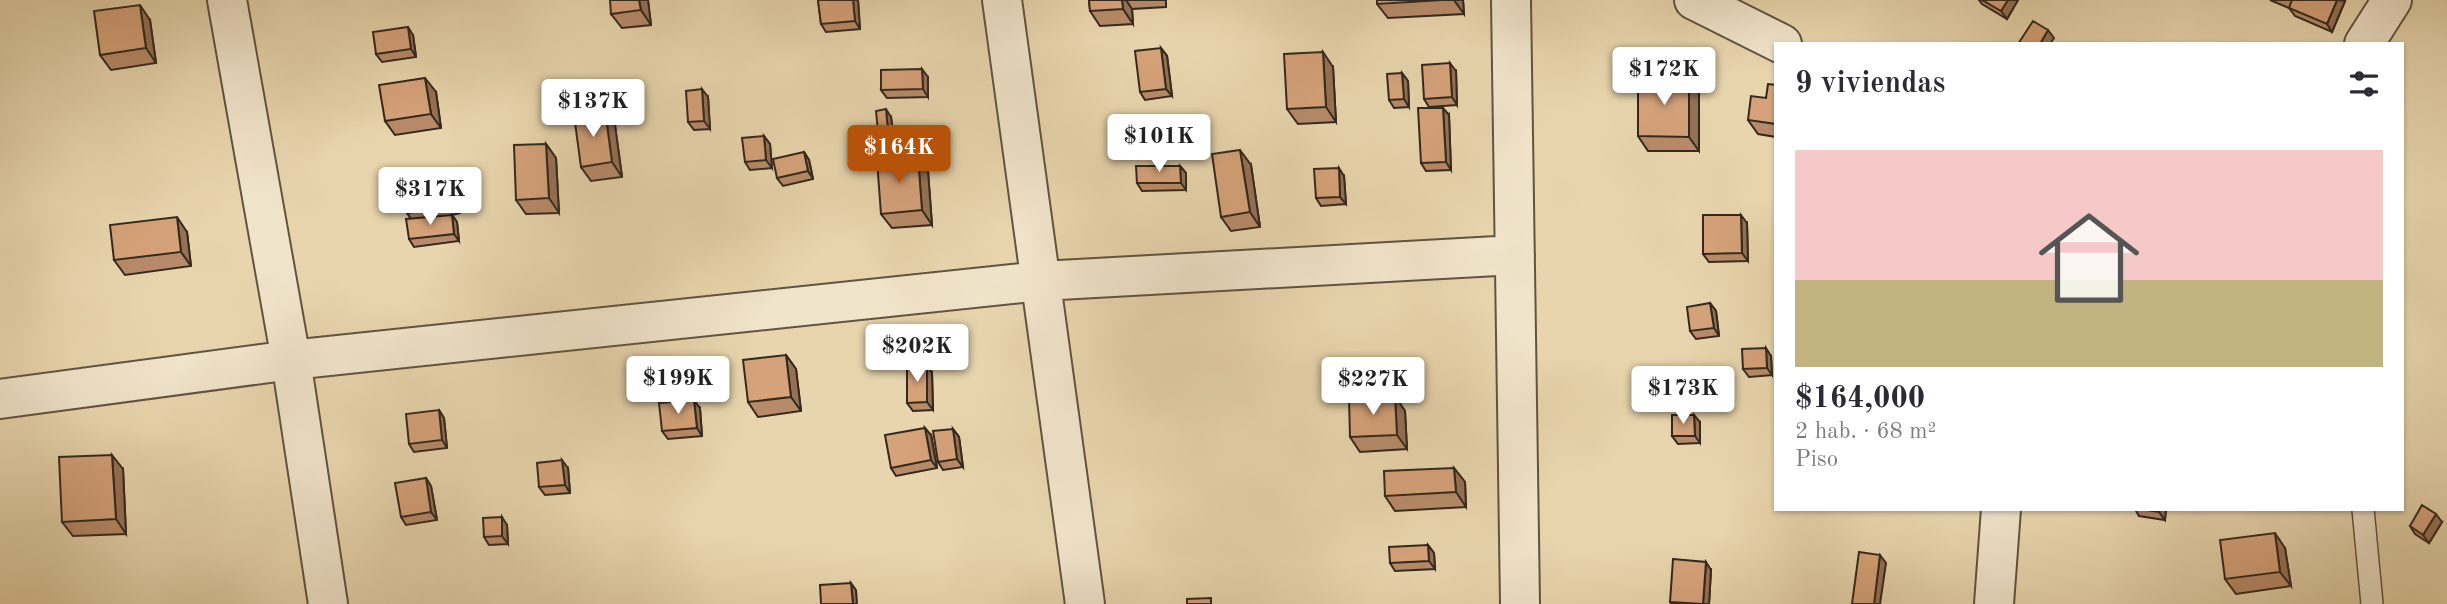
<!DOCTYPE html>
<html lang="es">
<head>
<meta charset="utf-8">
<style>
  body { margin:0; font-family:"Old Standard TT",serif; background:#f7f7f7; color:#2b2b33; height:100vh; display:flex; flex-direction:column; font-size:26px; white-space:nowrap }
  * { box-sizing:border-box; margin:0 }
  p { font-size:23px; color:#7c7c81 }
  .icon { flex:none; width:38px; height:38px; fill:none; stroke:currentColor; stroke-width:2; stroke-linecap:round; stroke-linejoin:round }
  .map { position:relative; flex:1; overflow:hidden }
  .sheet { position:absolute; left:1774px; top:42px; width:630px; height:469px; display:flex; flex-direction:column; background:#fff; border-radius:0px; box-shadow:0 2px 5px #0004 }
  .sheet>* { flex:none }
  .price { position:absolute; translate:-50% -60px; padding:0 16px; border-radius:7px; background:#fff; color:#222; font-size:23px; line-height:46px; filter:drop-shadow(0 2px 4px #0008) }
  .price::after { content:''; position:absolute; left:50%; top:42px; width:21px; height:16px; margin-left:-10px; background:inherit; clip-path:polygon(0 0,100% 0,50% 100%) }
  .price.on { background:#b45309; color:#fff }
  ul { padding:0; list-style:none }
  li { display:grid; align-content:center; gap:14px; height:371px; padding:0 21px }
  li span { display:grid; place-items:center; height:217px; border-radius:0px; color:#555 }
  li>.icon { margin-inline-start:auto }
  span .icon { width:126px; height:126px; fill:#fffc; stroke-width:1 }
  li b { font-size:30px }
  h2 { display:flex; justify-content:space-between; align-items:center; height:84px; padding:0 21px; font-size:30px }
  .map>svg:first-child { display:block }
  .lines { fill:none; stroke-linecap:round; stroke-linejoin:round }
  .lane-casing { stroke:#615441; stroke-width:24 }
  .street-casing { stroke:#615441; stroke-width:42 }
  .lane { stroke:#f0e4ca; stroke-width:21 }
  .street { stroke:#f0e4ca; stroke-width:38 }
  .wall { fill:#b78b69; stroke:#34291d; stroke-width:2 }
  .shaded-wall { fill:#957155; stroke:#34291d; stroke-width:2 }
  .building { fill:#d5a27a; stroke:#34291d; stroke-width:2 }
</style>
</head>
<body>
<div class="map">
<svg width="2447" height="604" viewBox="0 0 2447 604">
  <rect width="100%" height="100%" fill="#e8d5ad"/>
  <filter id="stains"><feTurbulence type="fractalNoise" baseFrequency=".00286" numOctaves="4"/><feColorMatrix values="0 0 0 0 .2 0 0 0 0 .09 0 0 0 0 .02 0 0 0 .5 -.17"/></filter>
  <radialGradient id="worn" r=".72"><stop offset=".6" stop-color="#630" stop-opacity="0"/><stop offset="1" stop-color="#630" stop-opacity=".3"/></radialGradient>
  <g class="lines">
    <defs>
      <path id="lane" d="M2363,509l9,95"/>
      <path id="street" d="M227,0l64,360 37,244
        M1002,0l83,604
        M1511,0l9,604
        M1694,0l88,44
        M2364,44l28,-44
        M0,399l291,-39 750,-79 474,-26
        M1994,604l7,-95"/>
    </defs>
    <use href="#lane" class="lane-casing"/>
    <use href="#street" class="street-casing"/>
    <use href="#lane" class="lane"/>
    <use href="#street" class="street"/>
  </g>
  <path class="wall" d="M648,0l3,25 -29,3 -11,-14z
    M818,0h40l2,29 -34,3 -5,-8z
    M1089,0h77v7l-34,2 1,15 -33,2 -10,-15z
    M1377,0h86l1,14 -76,4 -11,-14z
    M1979,0h39l-11,19 -25,-15z
    M2270,0h75v1l-13,31 -37,-16 -6,-8z
    M150,20l6,43 -45,7 -11,-15z
    M413,35l3,22 -34,5 -6,-8z
    M1161,48l6,8 5,40 -27,4 -5,-8z
    M1333,67l3,55 -38,2 -11,-15z
    M1456,71l1,34 -28,2 -5,-8z
    M1402,73l6,8 1,26 -15,1 -5,-8z
    M928,77v20l-41,1 -6,-8z
    M1689,78l10,15v58h-51l-10,-15z
    M1776,85v52l-18,-3 -10,-14z
    M436,92l5,36 -46,7 -10,-14z
    M708,97l2,32 -16,1 -6,-8z
    M605,110l10,15 7,52 -31,4 -10,-14z
    M1449,115l2,55 -25,1 -5,-8z
    M891,117l3,22 -10,1 -6,-8z
    M764,136l6,8 2,24 -22,2 -5,-8z
    M546,144l10,14 3,55 -33,1 -10,-14z
    M804,152l5,8 4,19 -30,7 -6,-8z
    M1251,165l9,62 -29,4 -10,-14z
    M1180,166l6,7v17l-44,1 -5,-8z
    M928,171l4,54 -40,3 -11,-14z
    M1344,176l2,28 -25,2 -5,-8z
    M457,192l3,21 -8,2 5,7 2,19 -45,6 -5,-8 2,-20 -4,-6z
    M1747,223l1,38 -39,1 -6,-8z
    M187,232l4,34 -66,9 -11,-15z
    M1710,303l6,8 3,25 -23,3 -6,-8z
    M786,355l10,14 5,42 -43,6 -10,-15z
    M1771,356l1,19 -23,2 -6,-8z
    M932,373l1,37 -20,1 -6,-8z
    M1395,396l10,15 2,38 -47,3 -10,-15z
    M700,408l2,28 -34,3 -6,-8z
    M439,410l5,8 3,30 -33,4 -5,-8z
    M1700,422v21l-22,1 -6,-8z
    M953,429l6,8 4,30 -20,3 -5,-8z
    M931,435l6,33 -41,8 -5,-8z
    M568,468l2,25 -25,2 -6,-8z
    M1454,468l11,14 1,25 -71,4 -10,-15z
    M123,469l3,65 -53,2 -11,-14z
    M426,478l5,8 6,34 -31,5 -5,-8z
    M2135,509h31l-1,11 -26,-4z
    M2442,522l-13,21 -14,-9 -5,-8z
    M507,525l1,19 -19,1 -5,-8z
    M1428,545l6,8 1,16 -40,2 -5,-8z
    M2285,548l6,38 -55,8 -11,-15z
    M1711,570l-2,34h-37l-2,-2z"/>
  <path class="shaded-wall" d="M639,0h9l3,25 -10,-15z
    M853,0h5l2,29 -5,-8z
    M1122,0h4l6,9 1,15 -10,-15z
    M1454,0h9l1,14z
    M2008,0h10l-11,19 -6,-8z
    M2337,0l8,1 -13,31 -5,-8z
    M140,5l10,15 6,43 -10,-15z
    M408,27l5,8 3,22 -5,-8z
    M2048,30l6,8 -4,6h-10z
    M1161,48l6,8 5,40 -6,-7z
    M1323,52l10,15 3,55 -10,-15z
    M1450,63l6,8 1,34 -5,-8z
    M922,69l6,8v20l-5,-8z
    M1402,73l6,8 1,26 -5,-8z
    M425,78l11,14 5,36 -10,-14z
    M1689,78l10,15v58l-10,-14z
    M702,89l6,8 2,32 -6,-8z
    M1443,108l6,7 2,55 -5,-8z
    M886,109l5,8 3,22 -6,-8z
    M605,110l10,15 7,52 -10,-15z
    M764,136l6,8 2,24 -6,-8z
    M546,144l10,14 3,55 -10,-15z
    M1240,150l11,15 9,62 -10,-15z
    M804,152l5,8 4,19 -5,-8z
    M918,157l10,14 4,54 -10,-15z
    M1180,166l6,7v17l-5,-7z
    M1339,168l5,8 2,28 -6,-7z
    M452,184l5,8 3,21 -5,-7z
    M452,215l5,7 2,19 -5,-7z
    M1741,215l6,8 1,38 -6,-8z
    M177,217l10,15 4,34 -10,-14z
    M1710,303l6,8 3,25 -5,-8z
    M1766,348l5,8 1,19 -5,-7z
    M786,355l10,14 5,42 -10,-14z
    M927,365l5,8 1,37 -6,-8z
    M1395,396l10,15 2,38 -10,-14z
    M694,400l6,8 2,28 -5,-8z
    M439,410l5,8 3,30 -5,-8z
    M1694,415l6,7v21l-5,-7z
    M925,428l6,7 6,33 -6,-8z
    M953,429l6,8 4,30 -6,-8z
    M112,455l11,14 3,65 -10,-15z
    M562,460l6,8 2,25 -5,-8z
    M1454,468l11,14 1,25 -10,-15z
    M426,478l5,8 6,34 -6,-8z
    M2160,509h6l-1,11 -6,-8z
    M2436,514l6,8 -13,21 -6,-8z
    M502,517l5,8 1,19 -6,-8z
    M2275,533l10,15 6,38 -11,-14z
    M1428,545l6,8 1,16 -6,-8z
    M1880,555l6,8 -6,41h-6z
    M1706,562l5,8 -2,34h-6z
    M851,583l5,7 1,14h-4z"/>
  <path class="building" d="M610,0h29l2,10 -30,4z
    M818,0h35l2,21 -34,3z
    M1089,0h33l1,9 -33,2z
    M1377,0h65l-65,4z
    M1982,0h26l-7,11z
    M2292,0h45l-10,24 -38,-16z
    M140,5l6,43 -46,7 -6,-44z
    M2033,21l15,9 -8,14h-22z
    M408,27l3,22 -35,5 -3,-22z
    M1161,48l5,41 -26,3 -5,-41z
    M1323,52l3,55 -39,2 -3,-55z
    M1450,63l2,34 -28,2 -2,-34z
    M922,69l1,20 -42,1v-20z
    M1402,73l2,26 -15,1 -2,-26z
    M425,78l6,36 -46,7 -6,-36z
    M1638,78h51v59l-51,-1z
    M1768,84l8,1v39l-28,-4 3,-24 15,2z
    M702,89l2,32 -16,1 -2,-31z
    M1418,108h25l3,54 -25,1z
    M886,109l2,22 -10,1 -2,-21z
    M605,110l7,52 -31,5 -7,-52z
    M764,136l2,24 -21,2 -3,-24z
    M546,144l3,54 -33,2 -2,-55z
    M1240,150l10,62 -29,5 -9,-63z
    M804,152l4,19 -31,7 -4,-19z
    M918,157l4,53 -41,4 -4,-54z
    M1136,166h44l1,17h-44z
    M1339,168l1,29 -24,1 -2,-29z
    M452,184l3,22 -48,7 -3,-22z
    M452,215l2,19 -45,5 -3,-20z
    M1703,215h38l1,38 -39,1z
    M177,217l4,35 -67,8 -4,-35z
    M1710,303l4,25 -24,3 -3,-24z
    M1766,348l1,20 -24,1 -1,-20z
    M786,355l5,42 -43,5 -5,-42z
    M927,365v37l-20,1v-37z
    M1395,396l2,39 -47,2 -1,-38z
    M694,400l3,28 -35,3 -3,-28z
    M439,410l3,30 -33,4 -3,-30z
    M1672,415h22l1,21h-23z
    M925,428l6,32 -40,8 -6,-33z
    M953,429l4,30 -19,3 -5,-31z
    M112,455l4,64 -54,3 -3,-65z
    M562,460l3,25 -26,2 -2,-24z
    M1454,468l2,24 -71,4 -1,-25z
    M426,478l5,34 -30,5 -6,-34z
    M2422,505l14,9 -13,21 -13,-9z
    M2140,509h20l-1,3z
    M502,517v19l-18,1 -1,-19z
    M2275,533l5,39 -55,7 -5,-39z
    M1428,545l1,16 -39,2 -1,-16z
    M1859,552l21,3 -6,49h-22z
    M1673,559l33,3 -3,42 -33,-2z
    M851,583l2,21h-32l-1,-19z
    M1211,598v6h-24v-5z"/>
  <rect width="100%" height="100%" filter="url(#stains)"/>
  <rect width="100%" height="100%" fill="url(#worn)"/>
</svg>
<b class="price" style="left:1664px;top:107px">$172K</b>
<b class="price" style="left:593px;top:139px">$137K</b>
<b class="price" style="left:1159px;top:174px">$101K</b>
<b class="price on" style="left:899px;top:185px">$164K</b>
<b class="price" style="left:430px;top:227px">$317K</b>
<b class="price" style="left:917px;top:384px">$202K</b>
<b class="price" style="left:678px;top:416px">$199K</b>
<b class="price" style="left:1373px;top:417px">$227K</b>
<b class="price" style="left:1683px;top:426px">$173K</b>
<section class="sheet">
<h2>9 viviendas<svg class="icon" aria-label="filters" viewBox="0 0 24 24"><path d="M4 7h16M4 17h16"/><circle cx="9" cy="7" r="2"/><circle cx="15" cy="17" r="2"/></svg></h2>
<ul>
<li><span style="background:linear-gradient(#f6c9c9 60%,#c2b280 0)"><svg class="icon" aria-label="home" viewBox="0 0 24 24"><path d="M3 11l9-7 9 7M6 9v11h12V9"/></svg></span><div><b>$164,000</b><p>2 hab. · 68 m²</p><p>Piso</p></div></li>
</ul>
</section>
</div>
</body>
</html>
